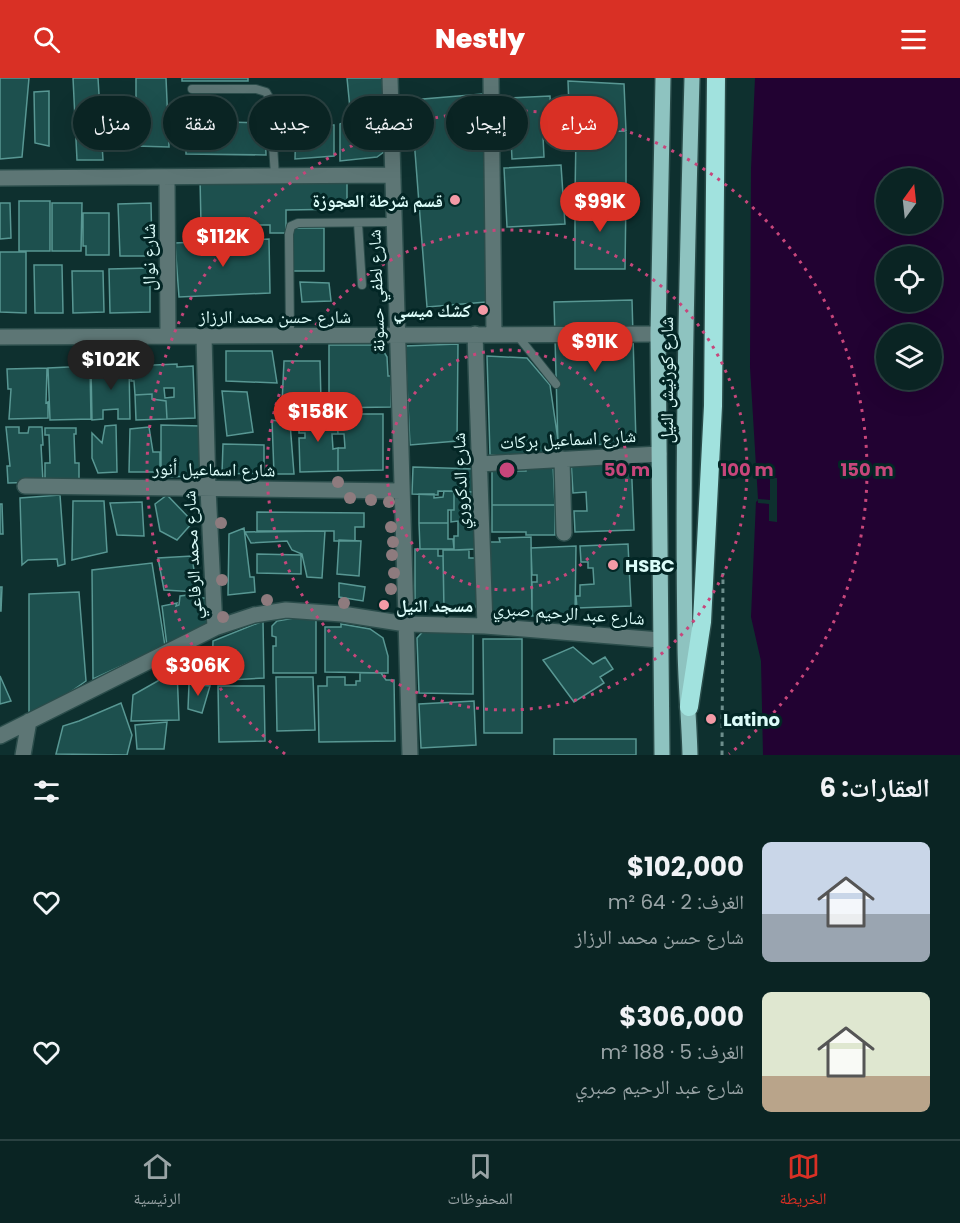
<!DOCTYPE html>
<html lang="ar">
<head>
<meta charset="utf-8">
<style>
  body { margin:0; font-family:Poppins,"Noto Naskh Arabic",sans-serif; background:#183030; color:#f1f3f6; direction:rtl; height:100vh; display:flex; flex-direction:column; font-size:22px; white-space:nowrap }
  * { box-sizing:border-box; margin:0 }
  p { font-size:20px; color:#99a4a6 }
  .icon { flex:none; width:33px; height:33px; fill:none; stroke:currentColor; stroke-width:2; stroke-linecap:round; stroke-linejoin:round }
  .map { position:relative; height:677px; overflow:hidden; direction:ltr }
  .panel { display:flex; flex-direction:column; background:#0a2423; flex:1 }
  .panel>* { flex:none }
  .hud { position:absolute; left:18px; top:18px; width:600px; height:54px; direction:rtl; display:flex; gap:12px }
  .needle { width:39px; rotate:15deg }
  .controls { position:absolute; left:876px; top:90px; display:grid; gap:12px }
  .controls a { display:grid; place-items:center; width:66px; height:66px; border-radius:50%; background:#0a2423; box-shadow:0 6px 24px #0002,0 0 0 2px #2a4141; font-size:30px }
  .price { position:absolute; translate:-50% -51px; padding:0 14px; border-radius:21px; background:#d93025; color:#fff; font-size:20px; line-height:39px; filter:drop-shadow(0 2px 3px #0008) }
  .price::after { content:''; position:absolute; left:50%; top:36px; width:18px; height:14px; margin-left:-9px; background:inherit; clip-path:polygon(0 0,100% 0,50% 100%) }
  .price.selected { background:#222; color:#fff }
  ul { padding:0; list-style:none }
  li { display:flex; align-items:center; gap:18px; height:150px; padding:0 30px }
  li span { display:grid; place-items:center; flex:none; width:168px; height:120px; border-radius:9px; color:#555 }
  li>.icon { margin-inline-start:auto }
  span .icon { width:72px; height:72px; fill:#fffc; stroke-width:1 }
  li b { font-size:26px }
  h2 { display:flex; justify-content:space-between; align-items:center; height:72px; padding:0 30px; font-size:26px }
  .pill { padding:0 21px; border-radius:27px; background:#0a2423; box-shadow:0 6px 24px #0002,0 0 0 2px #2a4141; font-size:21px; line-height:54px }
  .pill.selected { background:#d93025; color:#fff }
  header { display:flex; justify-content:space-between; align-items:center; height:78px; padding:0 30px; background:#d93025; color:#fff; font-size:27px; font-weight:800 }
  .dock { display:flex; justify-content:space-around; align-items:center; height:84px; border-top:2px solid #2a4141; background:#0a2423; font-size:16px; color:#99a4a6 }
  .dock a { display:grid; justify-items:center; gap:3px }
  .dock .selected { color:#d93025 }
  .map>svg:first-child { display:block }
  .water { fill:#220232; fill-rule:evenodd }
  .pier { fill:#0e302f }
  .building { fill:#1d504e; stroke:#589793; stroke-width:1.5; fill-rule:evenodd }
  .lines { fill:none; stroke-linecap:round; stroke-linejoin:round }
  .lane-casing { stroke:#2b4d4b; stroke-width:10 }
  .street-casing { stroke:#2b4d4b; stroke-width:18 }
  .primary-casing { stroke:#2b4d4b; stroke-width:18 }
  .highway-casing { stroke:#2b4d4b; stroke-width:21 }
  .path { stroke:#6d8e8c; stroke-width:3; stroke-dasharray:4.5 4.5; stroke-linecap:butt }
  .lane { stroke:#5d7675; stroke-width:8 }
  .street { stroke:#5d7675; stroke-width:15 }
  .primary { stroke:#8ec3c0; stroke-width:15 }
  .highway { stroke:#a1e2de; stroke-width:18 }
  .tree { fill:#8e7b7e }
  .ring { fill:none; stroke:#c7467b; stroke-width:3; stroke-dasharray:3 6 }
  .poi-dot { fill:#f49aa6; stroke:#032625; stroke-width:2 }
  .labels { text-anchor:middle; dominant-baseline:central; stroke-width:6; stroke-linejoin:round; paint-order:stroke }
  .poi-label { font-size:18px; font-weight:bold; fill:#dcfcf9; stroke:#032625; text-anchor:start }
  .street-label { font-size:18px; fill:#dcfcf9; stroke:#032625 }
  .centre { fill:#c7467b; stroke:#032625; stroke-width:3 }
  .ring-label { font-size:18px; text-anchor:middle; font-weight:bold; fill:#c7467b; stroke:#032625; stroke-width:6; stroke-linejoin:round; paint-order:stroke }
</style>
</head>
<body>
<header><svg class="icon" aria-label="menu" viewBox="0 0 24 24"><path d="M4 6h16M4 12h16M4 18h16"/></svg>Nestly<svg class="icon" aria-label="search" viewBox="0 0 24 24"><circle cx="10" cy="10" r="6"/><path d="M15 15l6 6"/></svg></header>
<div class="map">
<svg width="960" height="677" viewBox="0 0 960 677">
  <rect width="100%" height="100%" fill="#0e302f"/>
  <path class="water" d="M755,0h205v677h-197l-2,-94 -10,-44 5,-116 1,1 1,-3 -8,-132 1,-198zM886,100h46v46h-46zM886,178h46v46h-46zM886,256h46v46h-46z"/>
  <path class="pier" d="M770,400h7v44l-8,-1v-17l-11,-1v-4l12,1z"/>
  <path class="building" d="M0,0h29l-7,79 -22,2z
    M73,0h25l5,82h-26z
    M136,0h30l3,69 -33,-1z
    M182,0h66v3h-66z
    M347,0h35l6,71 -11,8 -37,4v-37l11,-5z
    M568,3l56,3 2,47 -56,2z
    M49,13v55l-14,-3 -1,-51z
    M482,16l16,207 -71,6 -16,-207z
    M550,18l2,40h-9l1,21 -32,2 -3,-61z
    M186,43l79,2 1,32 -80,-1z
    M296,46l38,1v31l-39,3z
    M626,53v66h-51l1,-64z
    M561,87l4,59 -58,3 -3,-59z
    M347,99v32l-61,1v23h-16v-8h-69l-1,-47z
    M575,119h51l-1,72h-50z
    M19,123h31v50h-31z
    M0,125h10l1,35 -11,1z
    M52,125h30l-1,48h-29z
    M151,125l1,47h-2v6h-30l-2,-52z
    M83,135h26v42h-23v-9h-3z
    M293,150h31v43h-31z
    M269,161l1,54 -91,4 -4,-54z
    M0,174h26v61l-26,-1z
    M34,187h28l1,48h-28z
    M150,190v44l-40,1 -1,-44z
    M72,193h31l1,41 -31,1z
    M300,204l29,1 2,18 -29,1z
    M632,222l4,143 -78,3 -4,-144z
    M458,266l-1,97 -47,4 -5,-99z
    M329,267h44l11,7 3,5 1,19h3v31l-62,1z
    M226,273h46l5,32 -51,-2z
    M487,278l40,2 23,27 10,69 -70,1z
    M284,283h36l1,41 -39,2z
    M177,286v3l16,-1 2,52 -28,1 -1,-18 -14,-2v-5l-17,1 -1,-14h-3v-15zM164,310h10v9l-9,1z
    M90,288l1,53 -41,1 -2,-52z
    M129,288l1,53h-12v-10l-15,1v9l-11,1 -1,-53z
    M47,290l-1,35 2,-1v16l-39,1 2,-30h-3l-1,-20z
    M222,313l25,1 6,40 -26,4z
    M152,316v5l14,2 1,18 -31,1 -1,-25z
    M337,335l1,21h-6l1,15 5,-1v23l-38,1 -1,-34h6v-5h-6v-19z
    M351,336h32v56l-45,1v-23h7l-1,-14h-6l-1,-13h14z
    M272,342l18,3 4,51h-20z
    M116,347l1,47 -19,1 -6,-15v-25l10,10 3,-17z
    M161,347l40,1v50l-40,1z
    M6,349h13v6h9l1,-6h13l1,18h-2l2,37 -35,1 -1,-17h3z
    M149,349l4,25h7v20h-31l1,-43z
    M45,350h31v6h-2l1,29h4v19l-34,1v-20h5l-1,-28h-4z
    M223,366l41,1v28l-42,1z
    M631,379l3,73 -59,2 -1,-21h13l-1,-19 -13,1 -2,-33z
    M516,387v6h10v-6h27l2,40h-63v-37z
    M413,389l62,2 -1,23 -36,-1v4l-26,-1z
    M444,413h10v19h-6v13h-29v-29h15v4l9,-1z
    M454,413l20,1 2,57 -22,1v-14h4v-15l-7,1v-12h3z
    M60,417l5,69 -7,2 -1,-7 -29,1 -6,5 -2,-67z
    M167,417l26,27 -16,18 -17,-9 -5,-27z
    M73,423h31l3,51 -35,8z
    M142,424l2,34 -27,-1 -7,-32z
    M0,426h2l1,30h-3z
    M492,427h63v30h-29v-3h-34z
    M257,434l107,1v14h-9v14h-21v-10h-77z
    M419,445h29v16h5l1,10h-34z
    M244,450l6,49h4l1,15 -27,3 1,-61z
    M325,453l-3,47 -15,-1 -5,-23 -10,-4 -5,-9 -36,2 -6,-11z
    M531,459l1,79h-41l-1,-74h10l-1,-4z
    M339,462l22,1 -2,35 -22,-2z
    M628,466l3,62 -54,2 -1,-12h4v-11l14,-1 -1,-16h-5v-6h-7l-1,-16z
    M576,468l-1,69 -43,1v-34h5v-7h-5l-1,-27z
    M415,471h23v7h5l1,55 -21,-3 -5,-3 -3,-5z
    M443,472h26v8h7l1,46 -3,5 -30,2z
    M257,476l44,1v19l-44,-1z
    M192,478l5,36 -33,-2 -6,-32z
    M152,485l13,83 -72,33 -1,-109z
    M339,505l26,4 -2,14 -24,-4z
    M0,509h2l-1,24h-1z
    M79,514l7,89 -57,40v-127z
    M196,516l1,4h9l1,32 -40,16 -5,-40 15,-3 -1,3 3,-1 1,-9z
    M300,539h16v56h-43v-27h3v-9l-4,-1v-10l5,-5z
    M263,543l1,57 -52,3 1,-40z
    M341,546l29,5 13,9 5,18v17l-63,-1v-45h16z
    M426,550l47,3v63l-54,-1 -2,-55z
    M483,561h39v94h-38z
    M573,569l20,17 12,-7 8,12 -13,8 4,6 -30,19 -31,-42z
    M177,592l2,50 -48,1 2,-26z
    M360,595h21l5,7h8l1,61 -76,1 -1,-56h9v-9h18v8h11v-4h4z
    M0,598l11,25 -11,3z
    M276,599h37l2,53 -38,1z
    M189,606l21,2 -8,27 -14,-4z
    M218,608h46l1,55 -46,1z
    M474,623l2,44 -55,3 -2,-44z
    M121,625l11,32 -5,20 -71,-1 7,-28 16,-5z
    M167,644l-3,27h-27l-2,-24z
    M554,661h82v16h-82z"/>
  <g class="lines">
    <defs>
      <path id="lane" d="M192,11h64l10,3 4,7 5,77
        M358,145l4,62
        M290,257l-1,-101 2,-8 7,-3 96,-1
        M517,257l39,49"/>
      <path id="street" d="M390,0l20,677
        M491,0l3,256
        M167,99l1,159
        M0,100l393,-3
        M475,256l10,292
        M204,258l4,153 7,139
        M0,259l658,-3
        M562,381l2,74
        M480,386l179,-10
        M25,408l377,5
        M0,658l215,-108 39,-13 32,-5 56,4 64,10 79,2 175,14
        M23,677l6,-34"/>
      <path id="primary" d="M662,677l-4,-421 5,-256
        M690,677c-1,-38 -5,-76 -5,-113 -3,-188 2,-376 7,-564"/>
      <path id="highway" d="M689,629l13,-85 11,-216 3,-328"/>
    </defs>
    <use href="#lane" class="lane-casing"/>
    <use href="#street" class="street-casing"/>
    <use href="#primary" class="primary-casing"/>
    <use href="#highway" class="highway-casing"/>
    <path class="path" d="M722,677l1,-182"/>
    <use href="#lane" class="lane"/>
    <use href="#street" class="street"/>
    <use href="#primary" class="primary"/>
    <use href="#highway" class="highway"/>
  </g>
  <g class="tree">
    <circle cx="338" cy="404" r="6"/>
    <circle cx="350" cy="420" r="6"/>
    <circle cx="371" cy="422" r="6"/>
    <circle cx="389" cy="424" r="6"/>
    <circle cx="221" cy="445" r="6"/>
    <circle cx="391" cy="449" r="6"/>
    <circle cx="393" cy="464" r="6"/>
    <circle cx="392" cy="477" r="6"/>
    <circle cx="394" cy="495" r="6"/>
    <circle cx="222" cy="502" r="6"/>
    <circle cx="391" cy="511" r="6"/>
    <circle cx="267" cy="522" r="6"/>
    <circle cx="344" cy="525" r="6"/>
    <circle cx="223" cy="539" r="6"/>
  </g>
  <g class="ring">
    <circle cx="507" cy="392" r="120"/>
    <circle cx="507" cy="392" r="240"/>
    <path d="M285 676A360 360 0 1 1 729 676"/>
  </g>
  <g class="poi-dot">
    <circle cx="455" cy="122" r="6"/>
    <circle cx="483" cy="232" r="6"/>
    <circle cx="613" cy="487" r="6"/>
    <circle cx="384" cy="527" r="6"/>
    <circle cx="711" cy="641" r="6"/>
  </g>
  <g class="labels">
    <g class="poi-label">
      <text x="443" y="122" text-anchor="end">قسم شرطة العجوزة</text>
      <text x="471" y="232" text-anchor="end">كشك ميسي</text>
      <text x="625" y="487">HSBC</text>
      <text x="396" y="527">مسجد النيل</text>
      <text x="723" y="641">Latino</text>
    </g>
    <g class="street-label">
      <text transform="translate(148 179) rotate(-90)">شارع نوال</text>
      <text transform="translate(376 213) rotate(-92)">شارع لطفي حسونة</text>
      <text x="275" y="238">شارع حسن محمد الرزاز</text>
      <text transform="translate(666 302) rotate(-90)">شارع كورنيش النيل</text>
      <text transform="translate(568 361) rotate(-3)">شارع اسماعيل بركات</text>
      <text transform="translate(214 391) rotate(1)">شارع اسماعيل أنور</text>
      <text transform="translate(460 403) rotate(-92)">شارع الدكروري</text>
      <text transform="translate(192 477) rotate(-93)">شارع محمد الرفاعي</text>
      <text transform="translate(569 535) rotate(4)">شارع عبد الرحيم صبري</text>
    </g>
  </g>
  <circle cx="507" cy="392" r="9" class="centre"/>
  <g class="ring-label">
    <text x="627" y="398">50 m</text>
    <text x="747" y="398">100 m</text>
    <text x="867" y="398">150 m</text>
  </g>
</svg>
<div class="controls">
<a><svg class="needle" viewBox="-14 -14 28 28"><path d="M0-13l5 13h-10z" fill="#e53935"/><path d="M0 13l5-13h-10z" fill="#99a4a6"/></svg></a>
<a><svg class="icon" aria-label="locate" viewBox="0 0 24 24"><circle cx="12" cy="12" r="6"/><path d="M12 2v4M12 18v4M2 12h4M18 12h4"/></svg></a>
<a><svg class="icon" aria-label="layers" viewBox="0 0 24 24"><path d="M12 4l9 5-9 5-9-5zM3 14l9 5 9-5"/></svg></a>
</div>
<b class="price" style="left:600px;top:155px">$99K</b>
<b class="price" style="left:223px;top:190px">$112K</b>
<b class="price" style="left:595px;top:295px">$91K</b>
<b class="price selected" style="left:111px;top:313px">$102K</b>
<b class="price" style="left:318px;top:365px">$158K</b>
<b class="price" style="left:198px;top:619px">$306K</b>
<div class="hud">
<a class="pill selected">شراء</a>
<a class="pill">إيجار</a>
<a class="pill">تصفية</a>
<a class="pill">جديد</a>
<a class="pill">شقة</a>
<a class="pill">منزل</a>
</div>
</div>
<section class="panel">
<h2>العقارات: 6<svg class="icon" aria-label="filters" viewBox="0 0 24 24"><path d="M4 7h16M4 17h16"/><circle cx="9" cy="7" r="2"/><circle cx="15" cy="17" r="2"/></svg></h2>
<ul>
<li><span style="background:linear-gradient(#c9d6e8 60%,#9aa5b1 0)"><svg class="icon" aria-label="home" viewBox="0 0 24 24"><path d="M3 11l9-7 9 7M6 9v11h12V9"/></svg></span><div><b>$102,000</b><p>الغرف: 2 · 64 m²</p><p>شارع حسن محمد الرزاز</p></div><svg class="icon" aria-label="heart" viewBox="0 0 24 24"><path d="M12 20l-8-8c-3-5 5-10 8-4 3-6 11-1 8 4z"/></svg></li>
<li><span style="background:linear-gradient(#dfe7d0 70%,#b9a48a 0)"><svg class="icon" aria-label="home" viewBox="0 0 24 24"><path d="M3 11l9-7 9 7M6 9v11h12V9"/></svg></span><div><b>$306,000</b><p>الغرف: 5 · 188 m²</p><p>شارع عبد الرحيم صبري</p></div><svg class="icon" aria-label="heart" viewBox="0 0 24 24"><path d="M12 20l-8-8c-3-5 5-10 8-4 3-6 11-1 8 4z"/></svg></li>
</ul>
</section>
<nav class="dock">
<a class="selected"><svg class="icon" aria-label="map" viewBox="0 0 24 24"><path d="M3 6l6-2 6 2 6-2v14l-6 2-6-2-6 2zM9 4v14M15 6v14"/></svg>الخريطة</a>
<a><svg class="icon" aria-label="saved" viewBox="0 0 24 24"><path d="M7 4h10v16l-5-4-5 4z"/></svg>المحفوظات</a>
<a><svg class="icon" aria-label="home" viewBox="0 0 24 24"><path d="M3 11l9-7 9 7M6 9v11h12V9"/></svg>الرئيسية</a>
</nav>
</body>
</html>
